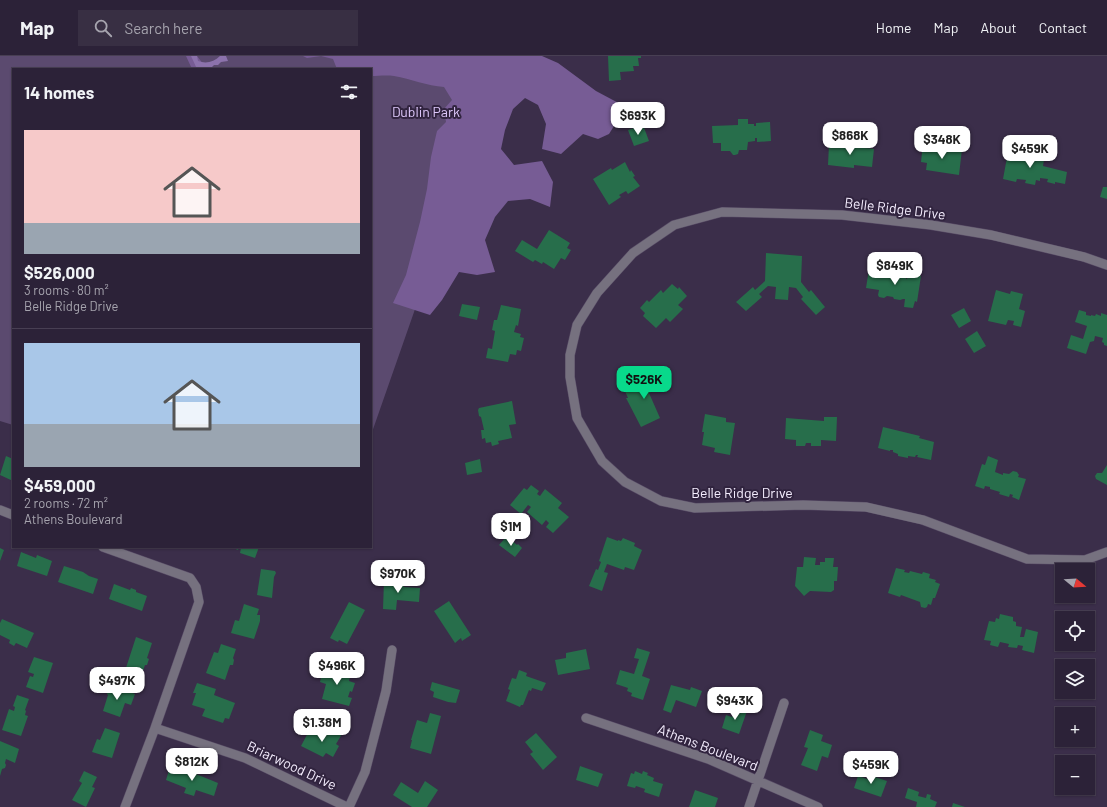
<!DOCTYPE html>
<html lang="en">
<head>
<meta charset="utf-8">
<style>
  body { margin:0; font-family:Barlow,sans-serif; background:#382f43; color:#f1f3f6; height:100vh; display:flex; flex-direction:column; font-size:15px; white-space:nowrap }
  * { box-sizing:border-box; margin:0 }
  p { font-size:13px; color:#a6a4ae }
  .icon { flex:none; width:22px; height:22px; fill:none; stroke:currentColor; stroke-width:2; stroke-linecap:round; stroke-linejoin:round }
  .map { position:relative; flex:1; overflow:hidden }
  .details { position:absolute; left:12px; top:12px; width:360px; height:480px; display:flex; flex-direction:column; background:#2c2238; border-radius:0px; box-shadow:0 1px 3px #0004,0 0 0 1px #483f53 }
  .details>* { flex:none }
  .needle { width:26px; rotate:108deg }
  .buttons { position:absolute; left:1055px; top:507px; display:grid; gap:8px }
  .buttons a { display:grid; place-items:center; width:40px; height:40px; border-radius:0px; background:#2c2238; box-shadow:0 1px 3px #0004,0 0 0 1px #483f53; font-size:20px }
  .price { position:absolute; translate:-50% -34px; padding:0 9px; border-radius:8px; background:#fff; color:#222; font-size:13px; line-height:26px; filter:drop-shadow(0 1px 2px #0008) }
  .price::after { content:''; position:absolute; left:50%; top:24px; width:12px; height:9px; margin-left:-6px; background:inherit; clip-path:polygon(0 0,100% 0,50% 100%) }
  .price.selected { background:#08d98b; color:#111 }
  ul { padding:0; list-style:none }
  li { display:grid; align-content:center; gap:8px; height:212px; padding:0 12px }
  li+li { border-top:1px solid #483f53 }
  li span { display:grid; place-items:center; height:124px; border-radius:0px; color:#555 }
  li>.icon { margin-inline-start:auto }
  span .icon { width:72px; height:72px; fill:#fffc; stroke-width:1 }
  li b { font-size:17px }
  h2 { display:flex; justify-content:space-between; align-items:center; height:48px; padding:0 12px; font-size:17px }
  header { display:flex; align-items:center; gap:24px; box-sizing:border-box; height:56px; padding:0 20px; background:#2c2238; border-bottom:1px solid #483f53 }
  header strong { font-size:19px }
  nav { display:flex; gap:22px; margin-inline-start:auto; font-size:14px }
  .search { width:280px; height:36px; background:#382f43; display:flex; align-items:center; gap:10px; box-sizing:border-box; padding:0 14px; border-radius:0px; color:#a6a4ae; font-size:15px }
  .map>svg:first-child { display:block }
  .green { fill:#5b4a6f }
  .forest { fill:#775c95 }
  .water { fill:#8c72ac }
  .building { fill:#276e4b }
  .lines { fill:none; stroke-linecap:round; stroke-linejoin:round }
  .street-casing { stroke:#594d67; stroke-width:10 }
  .street { stroke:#76717f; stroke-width:9 }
  .labels { text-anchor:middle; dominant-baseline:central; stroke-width:4; stroke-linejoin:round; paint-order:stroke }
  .park-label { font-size:14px; fill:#dfc9fc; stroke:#31243f }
  .street-label { font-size:14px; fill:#f4edfe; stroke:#31243f }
</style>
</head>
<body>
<header>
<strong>Map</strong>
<div class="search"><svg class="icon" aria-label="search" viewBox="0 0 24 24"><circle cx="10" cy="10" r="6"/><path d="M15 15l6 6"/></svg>Search here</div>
<nav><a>Home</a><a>Map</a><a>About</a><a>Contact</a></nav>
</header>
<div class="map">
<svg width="1107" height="751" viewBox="0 0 1107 751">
  <rect width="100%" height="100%" fill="#3b2e4a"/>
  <path class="green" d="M0,0h457l41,16 -127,363v-366h-358v356l-13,-4z"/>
  <path class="forest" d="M186,0h11l10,13h-15z
    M303,0h239l16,7 38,28 30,16 -17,27 -11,5 -15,-5 -22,20 -19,-5 4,-25 -8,-19 -13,-7 -12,11 -8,21 -4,19 13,16 28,-4 11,21 -3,25 -20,-8 -22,2 -13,16 -10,23 10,32 -18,3 -18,-3 -17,28 -12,15 -37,-12 13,-28 14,-53 7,-33 4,-32 6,-26 9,-9 -2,-13 8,-9 -8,-13c-17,-1 -33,-8 -50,-11 -8,-1 -16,0 -23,0v-7h-34l-4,-10 -12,-3 -14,2z"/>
  <path class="water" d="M191,0h6l1,5c8,3 16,1 22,-5h6l2,5 -7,1 -3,3h-4l-4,4h-13z"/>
  <path class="building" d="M608,0h33v2h-3l1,8h-6l1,5 -14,1 1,8 -12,1z
    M738,63h10v5h6v2h2v-3l14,-1 1,19 -14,1v-4h-2v3l-7,1 -1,8h-8l-1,4 -3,1h-2l-3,-4h-9v-8h-8l-1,-17 26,-1z
    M643,69l6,16 -15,5 -6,-16z
    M923,87l11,1v5l18,3 1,-5 9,2 -3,26 -33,-5 1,-7 -6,-1z
    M829,88l45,5 -2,18 -18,-2v3l-26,-3z
    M1021,92l12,3 -1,4 9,1v3l3,1 -1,6 24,6 -2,12 -10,-2v2l-8,-2 1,-3 -8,-1v3l-4,-1 -1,5 -10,-2 1,-3 -9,-1 -1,3 -13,-3 5,-27 3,1v-3l9,2z
    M625,106l5,10 1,-2 4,6 -2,1 7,9 -12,8 -2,-3 -7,4 2,2 -12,8 -16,-26 18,-11 1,2z
    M1103,131h4v12l-7,-2z
    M549,174l21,13 -3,5 4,2 -6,10 -4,-2 -7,11 -11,-7 -1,2 -7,-4 -2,2 -18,-11 7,-11 15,9z
    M766,197l36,3 -1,26 8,10 2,-2 14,17 -9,8 -15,-16 2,-2 -7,-9 -7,-1 -1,13 -13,-1 1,-12 -8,-1 -9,8 3,3 -16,14 -10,-9 17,-15 2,3 10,-9z
    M869,213l10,1v5l2,1v-4l25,4v3h1l1,-5 13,2 -4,26 -2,-1 -2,7 -9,-1 1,-8h-2l-3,1 -6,-1 -1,-2 -6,-1 -3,2 -5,-1 -1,-2 1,-5 -13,-2z
    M672,228l6,5 1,-2 8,9 -9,9 5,4 -13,13 -4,-4 -10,10 -13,-12 2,-3 -5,-5 7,-8 2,2 12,-12 2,3z
    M996,234l14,4 1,-3 12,3 -4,15 6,2 -4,16 -8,-2 1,-4 -6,-1 -2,5 -18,-4z
    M462,248l18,3 -3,13 -18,-4z
    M501,249l20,4 -3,17 -2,-1 -2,7 7,2 -1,3 4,1 -3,13 -4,-1 -1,5 -6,-1 -2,8 -22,-4 2,-10 4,1 3,-18 -3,-1 2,-10h3z
    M964,252l7,13 -12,7 -8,-13z
    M1079,254l7,2v3l5,1v-1l4,1 1,-2 5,2v-3l6,2v31l-3,-1v-2l-2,-1 1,-4 -8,-2 -1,5 -4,1 -4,12 -19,-6 4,-13 12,4 4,-13 -12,-4z
    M977,275l9,15 -12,7 -9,-14z
    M656,318l6,13 -13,6 11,25 -19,9 -15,-29h2l-4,-9z
    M512,345l4,23 -7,1 3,13 -14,3 1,3 -7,2 -1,-4 -5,1 -1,-5 -3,1 -1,-9h3l-3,-13 -2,-1 -1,-6 1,-2z
    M705,358l21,4v4l9,1 -5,32 -16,-3 1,-4 -13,-3 2,-13h-2z
    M824,361h13l-1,24 -15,-1v6h-10v-3h-5l-1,3h-9v-6l-11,-1 1,-21 38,3z
    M883,371l37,9 -1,2 15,4 -3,18 -14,-3 1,-2h-2l-1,2 -7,-1v2l-10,-2v-2l-5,-2v-2h-3v1l-12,-3z
    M6,400l7,3v22l-13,-6z
    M988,400l10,4 -3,12 8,3v-2l6,1 4,-3 4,1 2,3 -1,2 8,2 -7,21 -7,-3 1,-2 -3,-1 -1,3 -10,-3 1,-2 -10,-3v-2l-5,-1 -1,3 -9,-3 7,-22 3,1z
    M480,403l2,13 -15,3 -2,-12z
    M1107,409v20l-11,-6 -1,-3 2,-3h5z
    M531,429l8,6 -2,3 3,2 5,-7 17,14 -4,5 11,9 -16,16 -7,-6 3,-4 -3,-3 -4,5 -15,-13 4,-5 -3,-2 -7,9 -11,-9 14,-17 3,2z
    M507,480l10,9 1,-1 4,4 -7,9 -16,-12z
    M607,481l11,4v-1l3,1 2,-3 12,5 -1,3 8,4 -8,20 -9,-3 -1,3 -17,-6 -3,8 4,1 -6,18 -13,-5 7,-17 2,1 3,-8 -2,-1z
    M231,491h28l-4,11 -15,-5 1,-5 -2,-1 -1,3z
    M0,492l4,2 -4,11z
    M21,496l15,6 1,-3 15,6 -5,15 -30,-10z
    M804,501l12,1 -1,7h5v-3h5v-4h9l-1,9h5l-1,14h-3v9l-3,2 -21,-1 -6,5 -9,-10 2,-19h6z
    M64,510l19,6 6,4 9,3 -5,15 -35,-12z
    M896,512l9,2 -1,2 5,1 1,-2 12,3 1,-2 7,2 -1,4 7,2 -1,2 5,2 -5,14h-2l-2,7 -3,-1 -1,3 -2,1 -4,-1 -1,-5 -19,-7 -1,2 -12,-4z
    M261,513l14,2 1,2 -2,4 -2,21 -15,-3z
    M384,524l21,2 -1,5 16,1 -1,14 -22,-2 -1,10 -13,-1z
    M114,528l16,6 1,-2 5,2v2l11,4 -5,15 -33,-12z
    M449,545l22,34 -9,6 -1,-3 -6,5 -21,-32z
    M349,546l16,8 -18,34 -8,-4 -1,2 -8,-4z
    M244,548l15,5 -2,6h3v6l-6,18 -23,-6 4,-13 4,1z
    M1000,558l13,3v4l3,1v4l6,1 -2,10h4l2,-8 12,3 -4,21 -12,-3 1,-4 -5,-1 -1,3 -9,-1 1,-3 -9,-2 -2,5 -8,-2 1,-4 -7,-1 5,-19 6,1 1,-4 3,1z
    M2,563l32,14 -7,15 -11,-5 -2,3 -5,-3 1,-3 -10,-5v-12z
    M136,581l16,6 -5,15 2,1 -2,6h-2l-4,11 -16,-5z
    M221,588l15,5 -3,9 1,2 -1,5h-3l-5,15 -19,-7 8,-21 4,1z
    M637,592l13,4 -8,24 8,3 -7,21 -12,-4 1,-3 -5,-2 1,-3 -12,-4 4,-14 14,4 5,-15 -5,-1z
    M586,593l4,20 -32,6 -3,-15 11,-2v-5z
    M34,601l19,6 -10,30 -17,-6 4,-11 3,1 1,-3 -6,-2z
    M323,612l12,4 1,-3 15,4 -2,8 6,2 -3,9 -2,-1 -2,6 4,1 -3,8 -27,-7 4,-15 -6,-2z
    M519,614l8,3 -1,3 20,7 -4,8 -10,-3 -1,3 -2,-1 -6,15h-2l-1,2 -14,-6 4,-11 -2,-1 4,-11 4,1z
    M432,626l28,8 -4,13 -8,-1 -15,-5 1,-5 -4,-2z
    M197,627l19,6 -2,6 21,8 -6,16 -4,-1 -2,5 -21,-7 3,-7 -13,-4 4,-12h-3z
    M110,629l25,9 -4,11 -6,-2 -5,14 -17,-6 5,-16 -1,-1z
    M671,629l19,5 1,-3 11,4 -6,16 -20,-7 -5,13 -8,-3z
    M17,639l12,4 -4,11 1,1 -1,4 3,1 -7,20 -19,-6 7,-21 5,2 1,-4 -2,-1z
    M743,650l5,2 -9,26 -17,-6 4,-13 6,2 2,-5 6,2z
    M430,657l11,3 -10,38 -21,-6 2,-8h-1l6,-20 10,3z
    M105,672l15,5 -8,25 -20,-6 5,-13 3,1z
    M330,672l12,6 -6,10 3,2 -6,11 -7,-4 -3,4 -22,-11 9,-17 15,8z
    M810,674l13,5 -2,6 11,4 -4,13 -6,-2 -5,15 -16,-6 7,-17 -4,-1z
    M536,677l21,24 -14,13 -13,-16 3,-2 -8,-10z
    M0,685l19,8 -4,14 -9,-4 -1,4 1,2 -1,3 -3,1 -2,7z
    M580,710l23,8 -5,13 -22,-7z
    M170,711l14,5 1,-1 6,2v-1l27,11 -4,13 -18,-6 -2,6 -10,-3 2,-5 -20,-8z
    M84,715l13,6 -5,10 3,1 -9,19 -14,-7 10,-17 -3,-2z
    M635,715l7,3 1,-3 5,2 -1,2 7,3 -1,3 10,3 -4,13 -15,-5 1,-3 -9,-3 -1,2 -8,-2 4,-13 3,1z
    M869,719l18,6 -6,16 -27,-9 4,-12 9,3z
    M425,725l13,9 -11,17h-15l-19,-12 8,-13 17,11z
    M908,732l11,4 -1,4 8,2 1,-4 4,1 -1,4 7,3 -2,5h-19l1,-5 -12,-4z
    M695,734l23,8 -3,9h-26z
    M953,747l12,4h-13z"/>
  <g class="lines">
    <defs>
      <path id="street" d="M1107,209l-23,-8 -93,-22 -60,-10 -89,-10 -120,-3 -48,13 -41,28 -36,40 -20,32 -7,30v22l7,41 25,43 23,21 36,19 34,7 108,-3 63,2 57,13 104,39 58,1 22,-8
        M0,454l13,5
        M103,491l87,31 6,9 3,15 -44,126 -30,79
        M586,662l122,41 110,48
        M155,672l90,30 102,49
        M349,751l16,-35 21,-81 6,-41
        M749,751l35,-104"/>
    </defs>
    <use href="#street" class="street-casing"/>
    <use href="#street" class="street"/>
  </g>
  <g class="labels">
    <g class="park-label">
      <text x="426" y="55">Dublin Park</text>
    </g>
    <g class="street-label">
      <text transform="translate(895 152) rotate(7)">Belle Ridge Drive</text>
      <text x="742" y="436">Belle Ridge Drive</text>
      <text transform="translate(708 691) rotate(21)">Athens Boulevard</text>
      <text transform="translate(292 709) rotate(25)">Briarwood Drive</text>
    </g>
  </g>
</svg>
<div class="buttons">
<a><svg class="needle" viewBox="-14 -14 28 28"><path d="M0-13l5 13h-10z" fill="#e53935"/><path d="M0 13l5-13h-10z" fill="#a6a4ae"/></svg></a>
<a><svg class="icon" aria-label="locate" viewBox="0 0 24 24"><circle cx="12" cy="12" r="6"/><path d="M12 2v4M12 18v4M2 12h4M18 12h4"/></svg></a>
<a><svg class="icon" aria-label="layers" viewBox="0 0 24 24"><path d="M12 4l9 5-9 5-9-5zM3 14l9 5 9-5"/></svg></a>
<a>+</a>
<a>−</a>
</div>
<b class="price" style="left:638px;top:80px">$693K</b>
<b class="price" style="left:850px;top:100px">$868K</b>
<b class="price" style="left:942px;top:104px">$348K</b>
<b class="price" style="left:1030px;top:113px">$459K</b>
<b class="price" style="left:895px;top:230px">$849K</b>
<b class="price selected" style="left:644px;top:344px">$526K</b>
<b class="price" style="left:511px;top:491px">$1M</b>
<b class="price" style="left:398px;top:538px">$970K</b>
<b class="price" style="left:337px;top:630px">$496K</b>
<b class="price" style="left:117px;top:645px">$497K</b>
<b class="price" style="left:735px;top:665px">$943K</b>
<b class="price" style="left:322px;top:687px">$1.38M</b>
<b class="price" style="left:192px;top:726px">$812K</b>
<b class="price" style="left:871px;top:729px">$459K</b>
<section class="details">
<h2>14 homes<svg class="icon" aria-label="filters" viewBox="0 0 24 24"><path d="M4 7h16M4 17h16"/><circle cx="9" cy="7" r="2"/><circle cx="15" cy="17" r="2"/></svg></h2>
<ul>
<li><span style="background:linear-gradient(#f6c9c9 75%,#9aa5b1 0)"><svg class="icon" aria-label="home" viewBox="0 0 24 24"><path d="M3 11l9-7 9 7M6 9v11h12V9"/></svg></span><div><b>$526,000</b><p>3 rooms · 80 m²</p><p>Belle Ridge Drive</p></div></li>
<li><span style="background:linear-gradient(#a9c7e8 65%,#9aa5b1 0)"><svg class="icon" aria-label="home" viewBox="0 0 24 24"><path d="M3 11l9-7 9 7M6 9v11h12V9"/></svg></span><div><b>$459,000</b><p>2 rooms · 72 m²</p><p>Athens Boulevard</p></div></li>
</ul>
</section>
</div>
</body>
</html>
